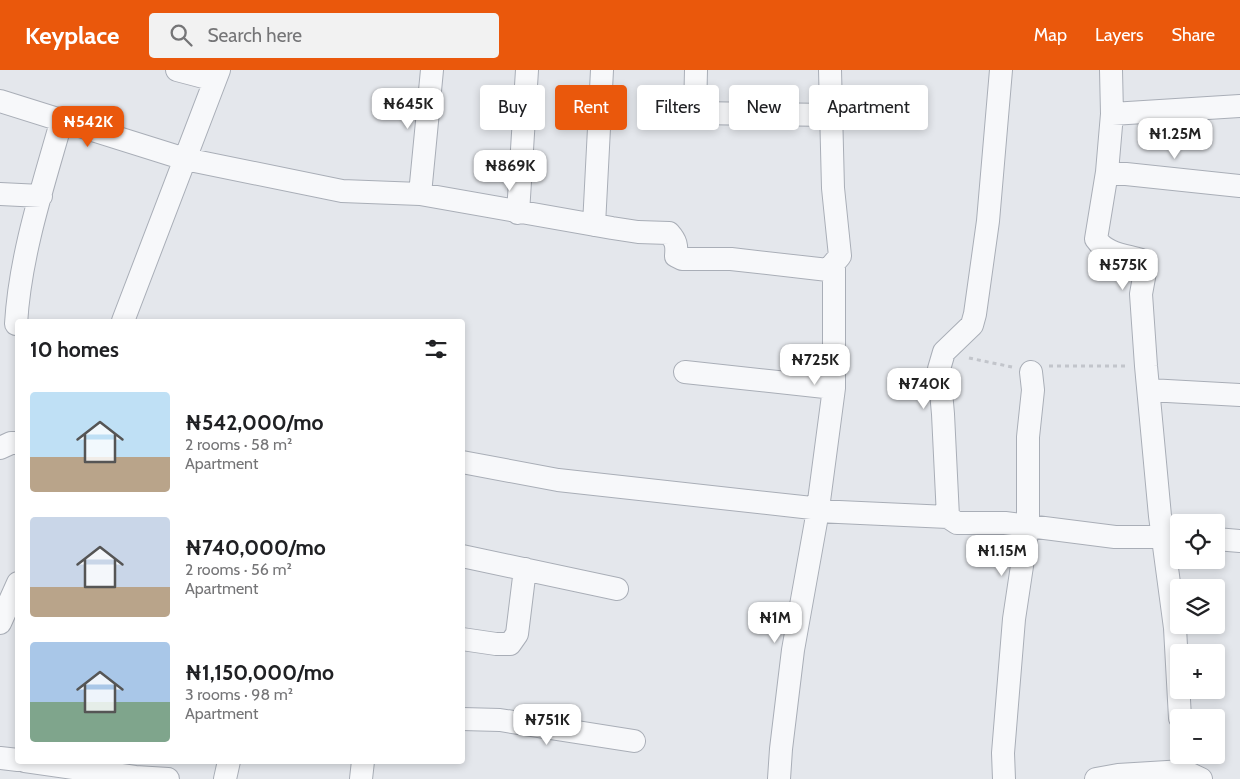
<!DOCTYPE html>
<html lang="en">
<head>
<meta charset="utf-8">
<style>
  body { margin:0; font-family:Cabin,sans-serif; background:#f2f2f2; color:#202124; height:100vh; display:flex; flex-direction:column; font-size:19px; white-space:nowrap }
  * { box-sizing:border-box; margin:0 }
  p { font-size:16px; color:#757577 }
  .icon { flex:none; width:28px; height:28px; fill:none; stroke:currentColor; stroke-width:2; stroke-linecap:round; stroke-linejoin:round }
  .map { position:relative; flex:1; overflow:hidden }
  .drawer { position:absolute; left:15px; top:249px; width:450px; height:445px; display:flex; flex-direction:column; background:#fff; border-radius:5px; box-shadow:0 2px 8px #0003 }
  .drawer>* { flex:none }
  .banner { position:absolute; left:480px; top:15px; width:475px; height:45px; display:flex; gap:10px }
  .controls { position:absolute; left:1170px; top:444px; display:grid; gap:10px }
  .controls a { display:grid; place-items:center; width:55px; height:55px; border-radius:5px; background:#fff; box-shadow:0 2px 8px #0003; font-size:25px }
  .price { position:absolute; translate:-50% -42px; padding:0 11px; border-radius:10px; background:#fff; color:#222; font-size:16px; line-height:32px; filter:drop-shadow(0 1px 2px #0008) }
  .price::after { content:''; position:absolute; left:50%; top:30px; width:15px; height:11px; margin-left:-8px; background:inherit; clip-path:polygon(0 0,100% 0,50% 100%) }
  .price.on { background:#ea580c; color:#fff }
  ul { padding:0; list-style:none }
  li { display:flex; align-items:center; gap:15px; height:125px; padding:0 15px }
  li span { display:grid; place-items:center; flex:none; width:140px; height:100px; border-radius:5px; color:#555 }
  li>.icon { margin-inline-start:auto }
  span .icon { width:60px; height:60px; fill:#fffc; stroke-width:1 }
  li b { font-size:21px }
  h2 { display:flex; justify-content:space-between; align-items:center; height:60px; padding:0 15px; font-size:21px }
  .pill { padding:0 18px; border-radius:5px; background:#fff; box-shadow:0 2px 8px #0003; font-size:18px; line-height:45px }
  .pill.on { background:#ea580c; color:#fff }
  header { display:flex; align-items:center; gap:30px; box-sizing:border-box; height:70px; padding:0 25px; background:#ea580c; color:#fff }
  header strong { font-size:24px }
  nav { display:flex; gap:28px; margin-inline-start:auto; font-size:18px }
  .search { width:350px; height:45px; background:#f2f2f2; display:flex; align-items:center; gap:12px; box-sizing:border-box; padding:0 18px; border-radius:5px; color:#757577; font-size:19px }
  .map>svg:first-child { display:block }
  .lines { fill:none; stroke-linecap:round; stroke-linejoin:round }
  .street-casing { stroke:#a9aeb7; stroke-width:24 }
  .path { stroke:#c2c5cb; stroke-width:3; stroke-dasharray:4 4; stroke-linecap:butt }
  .street { stroke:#f7f8fa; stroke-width:22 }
</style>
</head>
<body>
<header>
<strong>Keyplace</strong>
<div class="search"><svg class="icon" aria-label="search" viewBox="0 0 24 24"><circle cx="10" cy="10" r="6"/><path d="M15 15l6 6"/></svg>Search here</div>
<nav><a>Map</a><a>Layers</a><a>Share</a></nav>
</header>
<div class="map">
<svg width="1240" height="709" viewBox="0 0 1240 709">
  <rect width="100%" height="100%" fill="#e4e7ec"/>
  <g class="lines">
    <defs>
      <path id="street" d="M177,0l38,10
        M696,0l-1,43 134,2
        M1001,0l-13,151 -13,93 -3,11 -28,27 -5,17 4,45 5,103 9,6h48l110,14h64
        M1111,0l1,44 -5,58 -11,67c10,15 29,16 45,21l4,12 -4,22 5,72 14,150 15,112 5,90
        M0,31l185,58 157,32 78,3 192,34 26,4 31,1c7,8 8,12 7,23l6,3h49l97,11 12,-14 -7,-68 -3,-118
        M1112,44l128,-8
        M1107,102l133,14
        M0,124l41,2
        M420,124l12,-124
        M518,143l9,-143
        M594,155l8,-155
        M123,251l96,-251
        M16,254c4,-69 27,-138 46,-205
        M685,302l149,16
        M1149,320l91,5
        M0,378l11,-5h7
        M462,392l96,18 254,28 5,3 131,6
        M1216,469l24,2
        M462,486l155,33
        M0,553l18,-40
        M462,569l34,5h14l7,-10 8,-65
        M462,649l38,1 134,21
        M0,688l18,2
        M25,691l110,16 33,2
        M225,709l4,-18
        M361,709l2,-18
        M779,709l2,-30 12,-99 24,-134 17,-128v-125
        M1004,709l-1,-26 11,-134 14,-93v-89l5,-47 -2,-18
        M1096,709l22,-4 66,-4 17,8"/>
    </defs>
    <use href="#street" class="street-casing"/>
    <path class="path" d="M969,288l43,9
      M1049,296h76"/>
    <use href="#street" class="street"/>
  </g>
</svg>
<div class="controls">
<a><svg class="icon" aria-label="locate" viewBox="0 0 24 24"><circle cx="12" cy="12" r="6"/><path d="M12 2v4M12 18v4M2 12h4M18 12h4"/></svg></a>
<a><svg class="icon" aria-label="layers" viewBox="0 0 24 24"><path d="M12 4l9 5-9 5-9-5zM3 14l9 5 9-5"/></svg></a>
<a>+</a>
<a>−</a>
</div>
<b class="price" style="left:408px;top:60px">₦645K</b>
<b class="price on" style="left:88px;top:78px">₦542K</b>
<b class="price" style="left:1175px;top:90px">₦1.25M</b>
<b class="price" style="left:510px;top:122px">₦869K</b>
<b class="price" style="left:1123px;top:221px">₦575K</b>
<b class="price" style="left:815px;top:316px">₦725K</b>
<b class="price" style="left:924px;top:340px">₦740K</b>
<b class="price" style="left:1002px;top:507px">₦1.15M</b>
<b class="price" style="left:775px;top:574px">₦1M</b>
<b class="price" style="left:547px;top:676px">₦751K</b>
<div class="banner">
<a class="pill">Buy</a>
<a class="pill on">Rent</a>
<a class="pill">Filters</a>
<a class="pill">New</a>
<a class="pill">Apartment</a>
</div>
<section class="drawer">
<h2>10 homes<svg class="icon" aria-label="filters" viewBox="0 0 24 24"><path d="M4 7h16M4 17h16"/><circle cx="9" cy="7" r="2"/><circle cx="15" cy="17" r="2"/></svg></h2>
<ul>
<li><span style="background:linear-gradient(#bfe0f5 65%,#b9a48a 0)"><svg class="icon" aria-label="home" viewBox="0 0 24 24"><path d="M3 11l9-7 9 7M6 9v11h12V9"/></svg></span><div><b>₦542,000/mo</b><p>2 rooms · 58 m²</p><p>Apartment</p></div></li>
<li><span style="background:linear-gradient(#c9d6e8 70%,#b9a48a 0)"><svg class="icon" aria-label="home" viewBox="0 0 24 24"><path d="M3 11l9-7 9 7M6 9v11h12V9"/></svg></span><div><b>₦740,000/mo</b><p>2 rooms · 56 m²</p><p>Apartment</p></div></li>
<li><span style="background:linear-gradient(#a9c7e8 60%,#7fa58c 0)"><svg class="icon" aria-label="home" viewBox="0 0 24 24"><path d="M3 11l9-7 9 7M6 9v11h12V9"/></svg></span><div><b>₦1,150,000/mo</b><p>3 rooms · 98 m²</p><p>Apartment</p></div></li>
</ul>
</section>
</div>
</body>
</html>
